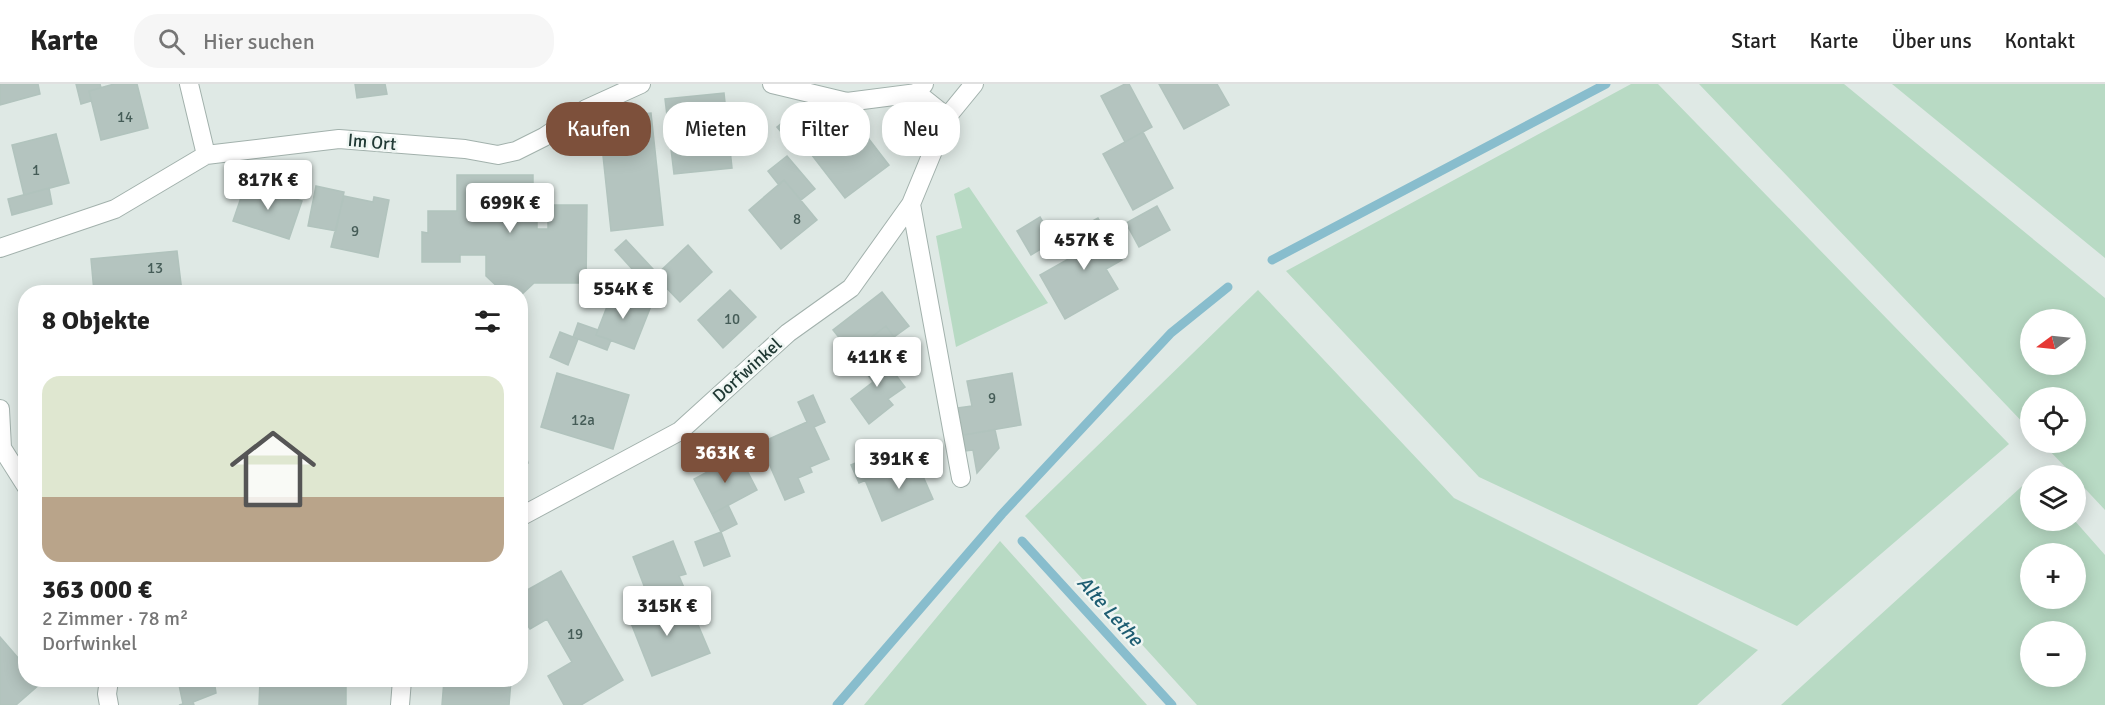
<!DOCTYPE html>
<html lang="de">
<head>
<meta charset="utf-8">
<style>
  body { margin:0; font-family:Signika,sans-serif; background:#f6f6f6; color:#222; height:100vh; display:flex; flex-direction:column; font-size:22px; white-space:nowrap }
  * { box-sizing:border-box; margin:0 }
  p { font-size:20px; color:#767676 }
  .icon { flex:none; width:33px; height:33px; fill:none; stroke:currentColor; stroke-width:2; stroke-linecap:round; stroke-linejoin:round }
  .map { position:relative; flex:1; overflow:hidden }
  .side { position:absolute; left:18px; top:201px; width:510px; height:402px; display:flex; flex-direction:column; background:#fff; border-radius:24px; box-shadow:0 3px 15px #0003 }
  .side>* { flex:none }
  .hud { position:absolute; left:546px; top:18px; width:570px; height:54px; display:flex; gap:12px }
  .needle { width:39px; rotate:255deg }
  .tools { position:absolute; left:2020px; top:225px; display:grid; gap:12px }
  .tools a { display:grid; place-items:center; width:66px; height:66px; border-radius:50%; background:#fff; box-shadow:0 3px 15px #0003; font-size:30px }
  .price { position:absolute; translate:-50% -51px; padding:0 14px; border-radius:6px; background:#fff; color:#222; font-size:20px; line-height:39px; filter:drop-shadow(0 2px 3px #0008) }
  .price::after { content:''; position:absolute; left:50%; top:36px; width:18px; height:14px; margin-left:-9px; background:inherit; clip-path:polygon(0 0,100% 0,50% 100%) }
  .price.active { background:#7d503b; color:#fff }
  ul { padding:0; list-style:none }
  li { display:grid; align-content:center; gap:12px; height:318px; padding:0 24px }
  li+li { border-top:2px solid #e0e0e0 }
  li span { display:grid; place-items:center; height:186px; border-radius:18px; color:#555 }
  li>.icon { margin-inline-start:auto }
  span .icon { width:108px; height:108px; fill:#fffc; stroke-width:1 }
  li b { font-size:26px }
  h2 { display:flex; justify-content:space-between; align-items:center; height:72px; padding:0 24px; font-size:26px }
  .pill { padding:0 21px; border-radius:24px; background:#fff; box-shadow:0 3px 15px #0003; font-size:21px; line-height:54px }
  .pill.active { background:#7d503b; color:#fff }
  header { display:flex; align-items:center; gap:36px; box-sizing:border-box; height:84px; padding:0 30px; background:#fff; border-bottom:2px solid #e0e0e0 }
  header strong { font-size:28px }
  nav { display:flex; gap:33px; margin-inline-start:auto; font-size:21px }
  .search { width:420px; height:54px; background:#f6f6f6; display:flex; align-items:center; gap:15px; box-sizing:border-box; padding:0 21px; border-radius:24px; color:#767676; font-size:22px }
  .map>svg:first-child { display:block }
  .green { fill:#b8dac4; fill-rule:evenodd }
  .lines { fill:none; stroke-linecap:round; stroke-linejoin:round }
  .stream { stroke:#88bdcd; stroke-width:9 }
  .building { fill:#b4c4bf; stroke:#b1c3bd; stroke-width:1.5 }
  .minor-casing { stroke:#a2b1ac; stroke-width:20 }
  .minor { stroke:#fff; stroke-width:18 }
  .labels { text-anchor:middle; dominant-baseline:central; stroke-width:5; stroke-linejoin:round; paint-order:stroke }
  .number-label { font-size:15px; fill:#455c57 }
  .street-label { font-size:18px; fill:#203934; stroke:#eff6f3 }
  .water-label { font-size:20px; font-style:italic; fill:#1d5d72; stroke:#eff6f3 }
</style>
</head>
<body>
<header>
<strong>Karte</strong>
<div class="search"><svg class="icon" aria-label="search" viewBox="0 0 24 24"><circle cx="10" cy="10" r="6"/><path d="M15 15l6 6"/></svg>Hier suchen</div>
<nav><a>Start</a><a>Karte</a><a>Über uns</a><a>Kontakt</a></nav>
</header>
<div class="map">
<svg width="2105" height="621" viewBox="0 0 2105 621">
  <rect width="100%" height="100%" fill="#dfe9e5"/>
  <path class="green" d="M1631,0h27l351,360 -212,182 -318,-149 -193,-206z
    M1699,0h145l261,214v212l-29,-31v-3l-3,-1 -31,-32 34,-1v-44h-45v33zM2031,236h45v44h-45z
    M1892,0h213v174z
    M969,103l79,116 -92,44 -20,-111 26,-8 -8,-34z
    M1258,206l196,208 304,152 -61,55h-500l-172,-189z
    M2031,394v42l44,1 30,34v150h-324zM2031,470h45v44h-45zM2031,548h45v44h-45z
    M1000,457l147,164h-283z"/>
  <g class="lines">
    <path class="stream" d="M1272,176l334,-176
      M1022,457l150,164
      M837,621l165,-191 169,-181 57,-46"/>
  </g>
  <path class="building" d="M0,0h38l2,10 -40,11z
    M76,0h24l1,4 -12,3 2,10 -10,3z
    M114,0h23l11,44 -47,12 -12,-49z
    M355,0h30l2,10 -30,4z
    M1125,0h4l23,43 -27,15 -24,-46z
    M1159,0h58l12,21 -45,24z
    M724,9l8,75 -58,6 -9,-75z
    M796,27l19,23 -19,16 -19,-23z
    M651,29l12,112 -52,6 -12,-113z
    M855,37l34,44 -44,33 -34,-44z
    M1143,48l30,56 -40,22 -30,-56z
    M56,50l13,49 -45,12 -12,-50z
    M787,72l28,33 -14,11 -17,-20 -5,5 -11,-14z
    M457,91h76v24h4v30h11v-24h39l-1,78h-52l-14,13v-4h-17l-17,-16v-21h-26v7h-38v-30l6,1v-22h29z
    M784,96l33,40 -36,29 -32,-39z
    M246,99l56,18 -13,38 -56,-18z
    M316,102l28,6 -8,39 -28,-5z
    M49,104l3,16 -40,11 -4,-16z
    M344,112l29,6 1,-5 15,3 -11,57 -47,-10z
    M1157,122l13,24 -31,17 -13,-24z
    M1040,133l14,24 -23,14 -14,-24z
    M1098,134l24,42 -16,9 12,20 -53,30 -25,-44 39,-22 -11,-19z
    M626,156l27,29 -11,11 -27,-30z
    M688,161l24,27 -32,30 -25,-26z
    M177,167l5,41h-88l-3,-33z
    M252,202l34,6h-35z
    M298,203l26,5h-27z
    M730,206l26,27 -33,31 -25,-28z
    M613,207l38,15 -17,43 -38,-14z
    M882,208l27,34 -15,11 -8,-11 -17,13 8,11 -18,13 -26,-33z
    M578,239l20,7 -2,5 15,5 -4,10 -34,-13z
    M886,242l14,19 -17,13 -14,-19z
    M560,248l18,7 -10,26 -18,-8z
    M877,266l28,37 -17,12 5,6 -24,19 -18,-25 22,-17 -14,-19z
    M557,289l72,22 -16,54 -72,-22z
    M1012,289l9,52 -58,10 -5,-27 14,-2 -5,-25z
    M813,311l12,27 -11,5 15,32 -19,8 2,5 -14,6 6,14 -19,8 -25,-57 47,-21 -9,-20z
    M995,346l4,18 -22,25 -4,-23 -8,1 -2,-16z
    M520,349l8,30 -8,2z
    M739,371l18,35 -45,24 -18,-35z
    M872,372l8,18 -21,9 -8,-18z
    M915,374l18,41 -51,22 -17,-41z
    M728,421l9,19 -16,8 -9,-18z
    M721,448l9,24 -26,10 -9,-24z
    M673,457l13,33 -7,2 9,21 -24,10 -3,-8 -8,4 -5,-13 -2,1 -13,-34z
    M561,487l62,109 -42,25h-17l-16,-29 24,-14 -25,-43 -17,10 -10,-15v-20z
    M661,515l3,8 9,-4 6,16 14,-6 17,40 -58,23 -25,-63z
    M0,553l26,30v13h10l4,4 -24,21h-16z
    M178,596h36l2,13 -23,9 1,3h-15l4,-1z
    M260,596h86v25h-87z
    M444,596h67l-2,25h-67z"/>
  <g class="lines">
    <defs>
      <path id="minor" d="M189,0l17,71
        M772,0l75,18 70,-9
        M947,33l27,-33
        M911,120l50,274
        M0,164l115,-39 91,-54 133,-16 126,10 33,6 18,-4 28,-14 42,-28 55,-25
        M0,325l2,39 24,38
        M520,433l160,-86 108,-98 63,-45 60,-84 36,-87 -30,-24 7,-9
        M109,621l-2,-11 2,-14
        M400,621l2,-25"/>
    </defs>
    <use href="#minor" class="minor-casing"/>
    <use href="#minor" class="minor"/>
  </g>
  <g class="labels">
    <g class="number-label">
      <text x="125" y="33">14</text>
      <text x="36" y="86">1</text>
      <text x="797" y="135">8</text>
      <text x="355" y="147">9</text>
      <text x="155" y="184">13</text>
      <text x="732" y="235">10</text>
      <text x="992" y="314">9</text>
      <text x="583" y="336">12a</text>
      <text x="575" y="550">19</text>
    </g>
    <g class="street-label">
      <text transform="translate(372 58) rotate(5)">Im Ort</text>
      <text transform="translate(747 286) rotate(-42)">Dorfwinkel</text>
    </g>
    <g class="water-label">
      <text transform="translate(1110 527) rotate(48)">Alte Lethe</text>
    </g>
  </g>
</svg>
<div class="tools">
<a><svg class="needle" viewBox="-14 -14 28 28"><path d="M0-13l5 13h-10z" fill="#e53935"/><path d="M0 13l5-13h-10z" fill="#767676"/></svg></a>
<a><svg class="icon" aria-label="locate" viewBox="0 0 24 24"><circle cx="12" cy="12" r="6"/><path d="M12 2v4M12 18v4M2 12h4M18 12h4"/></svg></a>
<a><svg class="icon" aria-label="layers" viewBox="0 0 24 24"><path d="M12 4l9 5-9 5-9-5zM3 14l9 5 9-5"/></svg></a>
<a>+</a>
<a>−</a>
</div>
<b class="price" style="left:268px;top:127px">817K €</b>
<b class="price" style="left:510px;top:150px">699K €</b>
<b class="price" style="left:1084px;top:187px">457K €</b>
<b class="price" style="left:623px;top:236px">554K €</b>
<b class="price" style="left:877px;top:304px">411K €</b>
<b class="price active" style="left:725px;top:400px">363K €</b>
<b class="price" style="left:899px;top:406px">391K €</b>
<b class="price" style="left:667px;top:553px">315K €</b>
<div class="hud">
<a class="pill active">Kaufen</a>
<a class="pill">Mieten</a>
<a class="pill">Filter</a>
<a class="pill">Neu</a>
</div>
<section class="side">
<h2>8 Objekte<svg class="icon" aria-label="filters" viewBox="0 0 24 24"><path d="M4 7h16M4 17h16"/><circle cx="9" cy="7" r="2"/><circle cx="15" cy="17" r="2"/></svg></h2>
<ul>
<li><span style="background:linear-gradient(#dfe7d0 65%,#b9a48a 0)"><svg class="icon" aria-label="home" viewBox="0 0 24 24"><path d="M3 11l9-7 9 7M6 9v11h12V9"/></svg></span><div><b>363 000 €</b><p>2 Zimmer · 78 m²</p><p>Dorfwinkel</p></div></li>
</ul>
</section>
</div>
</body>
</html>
